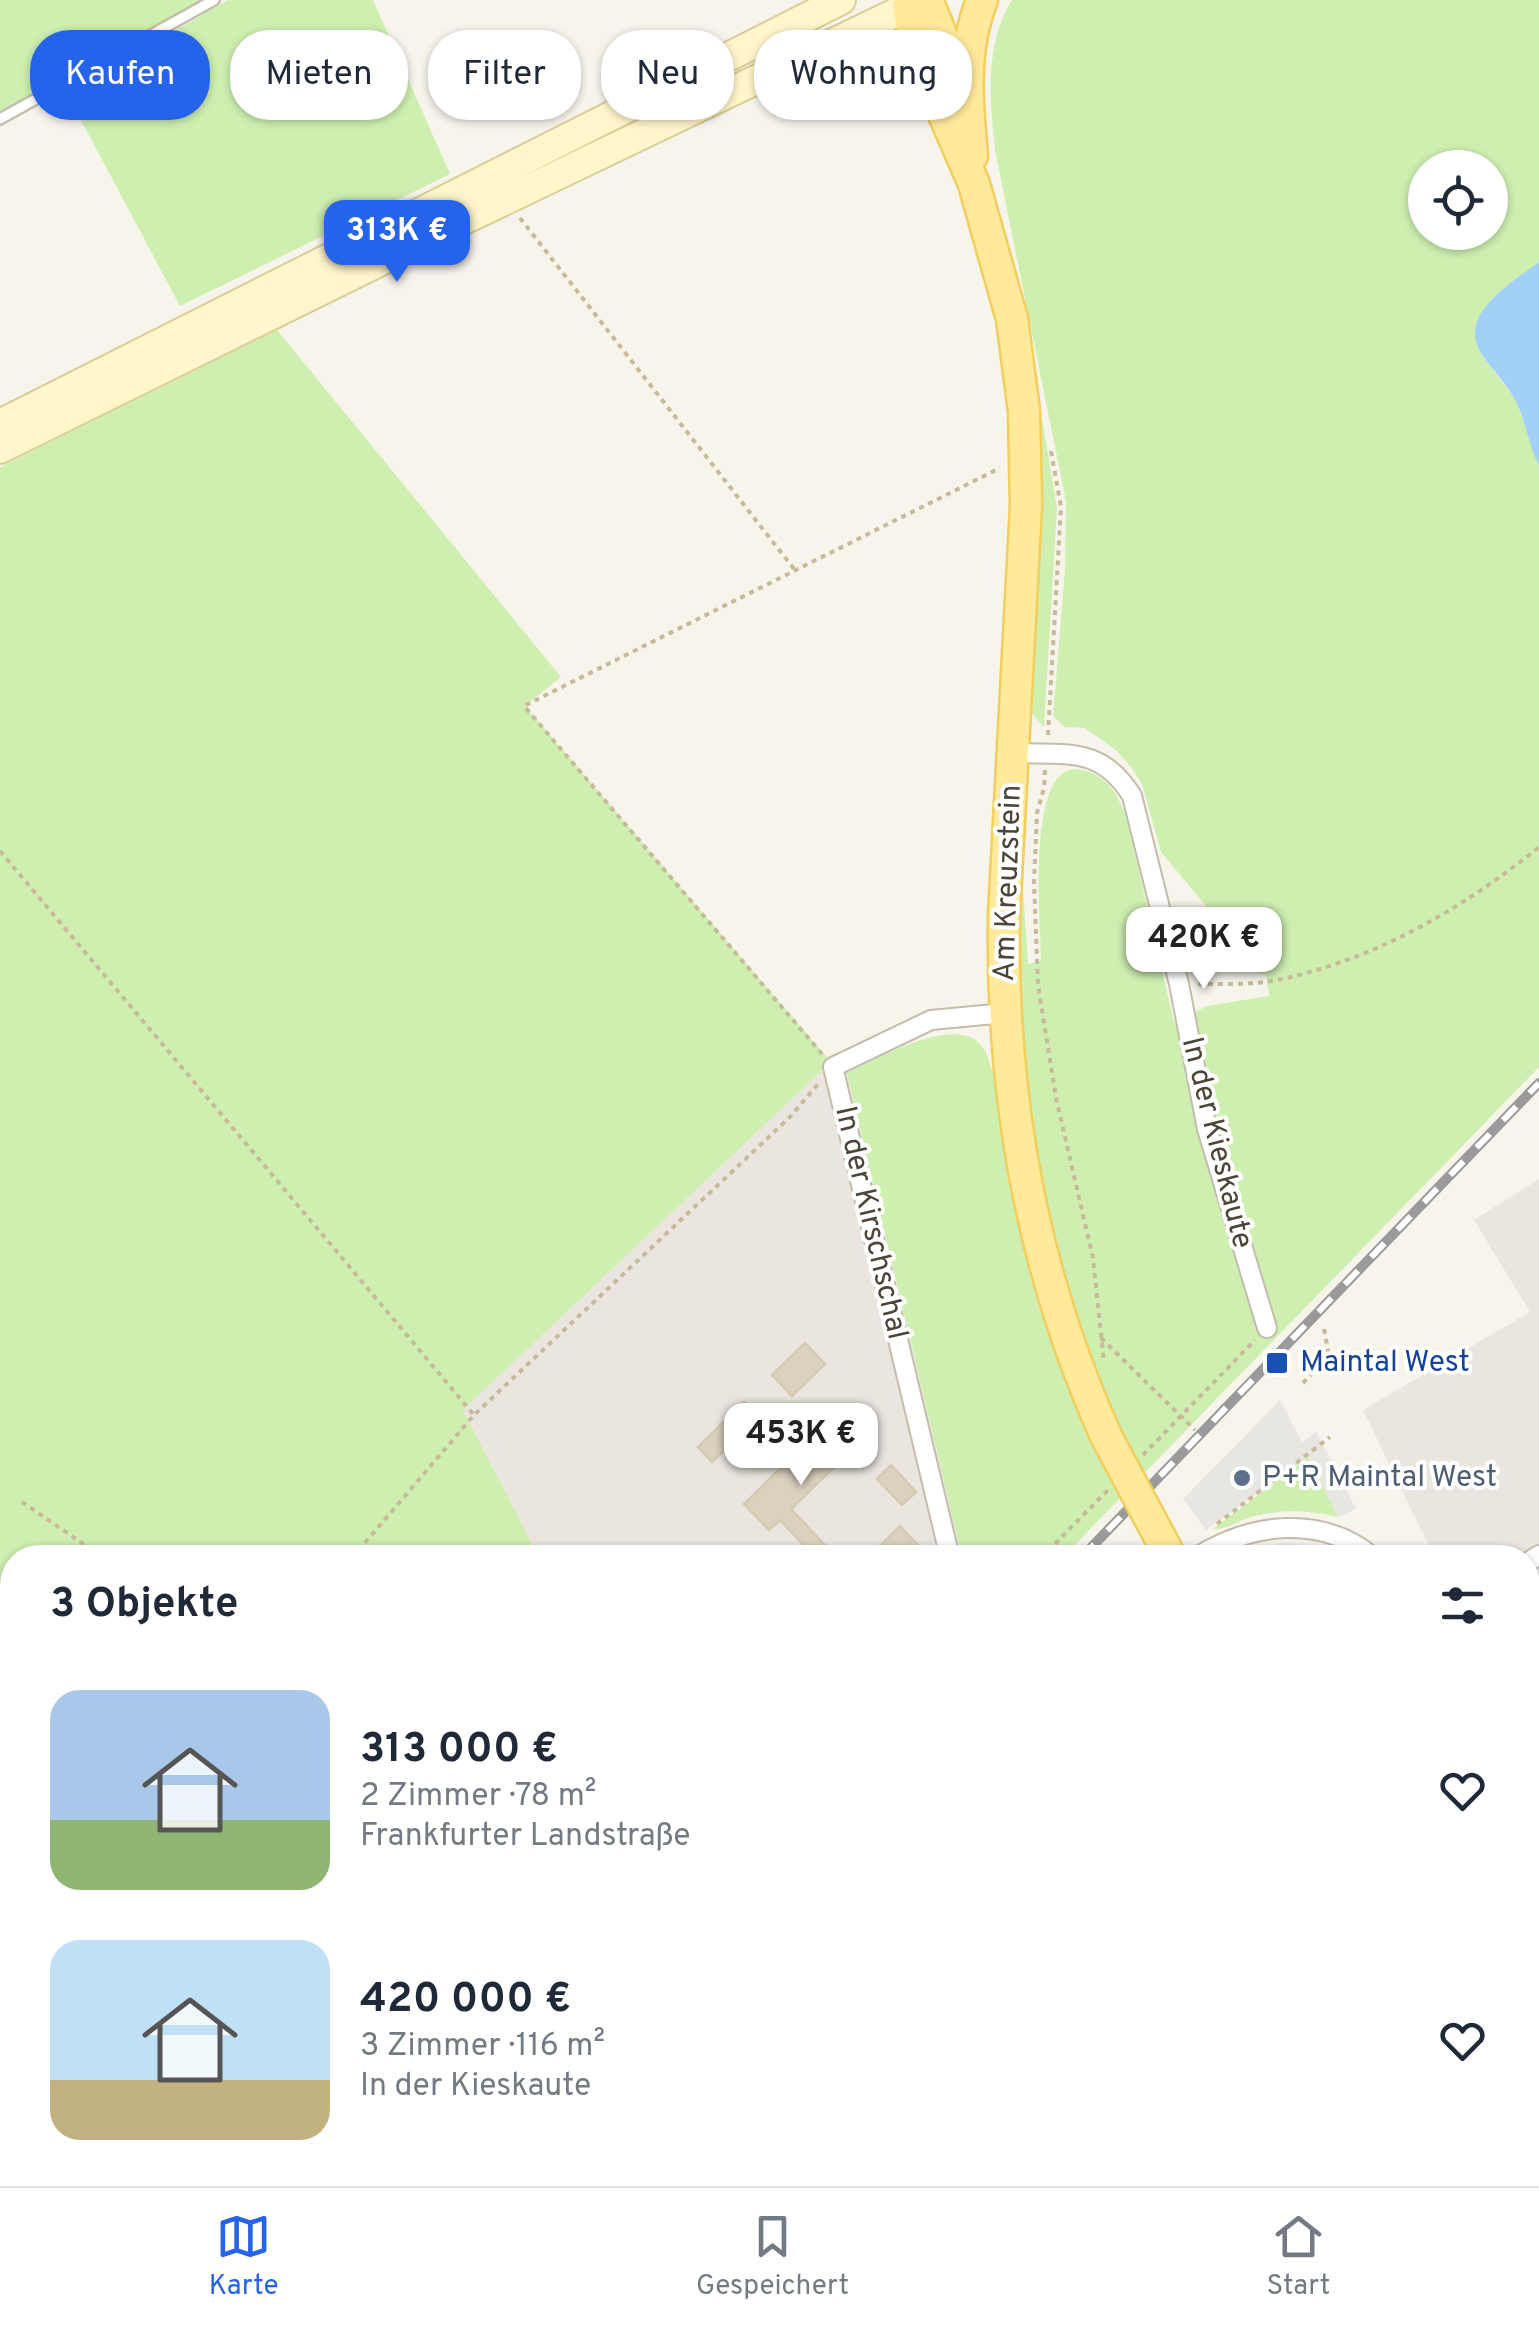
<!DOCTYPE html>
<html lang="de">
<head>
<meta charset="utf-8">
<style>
  body { margin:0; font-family:Overpass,sans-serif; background:#f6f6f7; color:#1f2937; height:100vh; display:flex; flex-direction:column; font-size:38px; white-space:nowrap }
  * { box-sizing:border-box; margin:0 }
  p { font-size:32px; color:#747a83 }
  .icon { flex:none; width:55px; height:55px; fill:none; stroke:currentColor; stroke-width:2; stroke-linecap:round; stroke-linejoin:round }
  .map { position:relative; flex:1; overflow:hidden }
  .sheet { position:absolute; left:0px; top:1545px; width:1540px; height:642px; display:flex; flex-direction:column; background:#fff; border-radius:40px 40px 0 0; box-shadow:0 2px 8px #0004 }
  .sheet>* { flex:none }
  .guide { position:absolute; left:30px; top:30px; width:1000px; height:90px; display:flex; gap:20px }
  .buttons { position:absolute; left:1408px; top:150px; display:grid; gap:20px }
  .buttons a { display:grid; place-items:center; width:100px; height:100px; border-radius:50%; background:#fff; box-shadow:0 2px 8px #0004; font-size:50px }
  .price { position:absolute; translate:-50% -85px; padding:0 22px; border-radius:20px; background:#fff; color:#222; font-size:32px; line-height:65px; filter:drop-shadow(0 2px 5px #0008) }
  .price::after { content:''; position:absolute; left:50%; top:60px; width:30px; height:22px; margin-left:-15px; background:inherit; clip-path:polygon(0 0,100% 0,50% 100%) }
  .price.active { background:#2563eb; color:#fff }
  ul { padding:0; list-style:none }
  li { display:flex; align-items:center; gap:30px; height:250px; padding:0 50px }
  li span { display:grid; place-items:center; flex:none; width:280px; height:200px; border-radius:30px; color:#555 }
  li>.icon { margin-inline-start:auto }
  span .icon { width:120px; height:120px; fill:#fffc; stroke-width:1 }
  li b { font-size:42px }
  h2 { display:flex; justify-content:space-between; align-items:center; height:120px; padding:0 50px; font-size:42px }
  .pill { padding:0 35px; border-radius:40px; background:#fff; box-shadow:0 2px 8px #0004; font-size:35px; line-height:90px }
  .pill.active { background:#2563eb; color:#fff }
  .dock { display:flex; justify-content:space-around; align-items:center; height:140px; border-top:2px solid #e0e1e3; background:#fff; font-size:28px; color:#747a83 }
  .dock a { display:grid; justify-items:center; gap:5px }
  .dock .active { color:#2563eb }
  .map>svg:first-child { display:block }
  .industrial { fill:#eae5df }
  .green { fill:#ceefb0; fill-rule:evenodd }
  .parking { fill:#e8e6e2 }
  .water { fill:#a2d0f9 }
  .building { fill:#dad1be; stroke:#d6cab1; stroke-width:2.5 }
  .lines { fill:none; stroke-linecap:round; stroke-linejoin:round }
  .lane-casing { stroke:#c4bdac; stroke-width:14 }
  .street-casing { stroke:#c4bdac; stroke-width:22 }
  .secondary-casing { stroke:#dbcd96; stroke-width:32 }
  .primary-casing { stroke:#f1ce5e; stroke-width:35 }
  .path { stroke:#c7ba9b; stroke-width:4; stroke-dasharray:5 5; stroke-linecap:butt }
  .lane { stroke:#fff; stroke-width:9 }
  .street { stroke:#fff; stroke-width:18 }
  .secondary { stroke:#fff6cc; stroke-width:28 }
  .primary { stroke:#ffe99b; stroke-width:30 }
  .rail-casing { stroke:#9a9a9a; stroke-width:10 }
  .rail { stroke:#fff; stroke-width:6; stroke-dasharray:19; stroke-linecap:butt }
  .primary-bridge-casing { stroke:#f1ce5e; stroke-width:35; stroke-linecap:butt }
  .primary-bridge { stroke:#ffe99b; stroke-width:30 }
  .transit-dot { fill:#1a4fb4; stroke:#fff; stroke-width:4 }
  .service-dot { fill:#5c6f8a; stroke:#fff; stroke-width:4 }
  .labels { text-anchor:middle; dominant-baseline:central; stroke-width:8; stroke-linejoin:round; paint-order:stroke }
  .street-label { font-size:30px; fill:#4c4537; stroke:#fff }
  .transit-label { font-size:30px; fill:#164399; stroke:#fff; text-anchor:start }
  .service-label { font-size:30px; fill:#4e5e75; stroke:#fff; text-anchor:start }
</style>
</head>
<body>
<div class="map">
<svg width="1539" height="2186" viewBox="0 0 1539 2186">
  <rect width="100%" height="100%" fill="#f7f4eb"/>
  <path class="industrial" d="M831,1062l16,11 115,484h-423l-76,-147z
    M1539,1179v786l-11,-10v-397l-111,-1 14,-7 -68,-140 167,-98 -56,-92z
    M1282,1543l33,3 36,11 -108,1 -2,-4z
    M1528,2031l11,14v85l-11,14z
    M825,2175h675l-10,11h-676z"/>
  <path class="green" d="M0,0h204l-204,113z
    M228,0h145l77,174 -270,132 -114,-214z
    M1012,0h527v262l-48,37 -10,55 35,46 23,65v602l-477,491 -100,-1 -115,-484c30,-14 95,-52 127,-34 12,7 15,22 19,34l30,-4 -6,-187 6,-66 4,-2 -5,59 6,91 13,-3c0,-35 -17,-207 42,-191 26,7 35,25 44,49l47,203 33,-16 62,-10 -3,-21 -16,-4 -14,-10 -25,-49 -50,-60 -19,-68 -11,-17 -14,-16 -32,-23 -20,-1 -12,-11 12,-146 1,-69 -71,-351c-5,-49 -11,-105 17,-150zM1425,168h65v64h-65z
    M277,330l284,347 -36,29 306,356 -368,348 76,147 -527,1v617h447l-11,11h-448v-1719z
    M1037,411l5,7 15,90 -13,219 -15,-17 14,-197z
    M1309,1457l29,60c-31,-7 -56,-8 -87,0 -13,4 -24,13 -38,12z
    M524,2175h262l-11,11h-261z"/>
  <path class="parking" d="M1280,1400l22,42 14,-10 40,77 -18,8 -29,-60 -103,73 -23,-31z"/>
  <path class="water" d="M1539,262v203c-11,-20 -13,-45 -24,-65 -8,-16 -22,-29 -32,-44 -29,-41 29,-73 56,-94z"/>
  <path class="building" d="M805,1343l20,21 -33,32 -20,-21z
    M744,1402l15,15 -47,45 -14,-15z
    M842,1423l18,19 -69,67 46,49h-21l-36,-38 -11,10 -25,-26 53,-52 7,7z
    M891,1465l25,27 -14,13 -25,-26z
    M900,1526l30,32h-62z"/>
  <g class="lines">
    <defs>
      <path id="lane" d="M0,119l214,-119"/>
      <path id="street" d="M1014,753c53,2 87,-7 118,43l47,188 28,145 60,199
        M950,1558l-117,-491 98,-47 74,-7
        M1195,1558c55,-35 126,-45 179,0
        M1528,1562l11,-7
        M1528,1793l11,19
        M793,2186l12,-11
        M1159,2186l6,-11"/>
      <path id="secondary" d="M817,53l71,10 42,22
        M0,424l841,-424
        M0,449l466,-230 442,-212v-7"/>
      <path id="primary" d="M913,0l-5,7 9,45 57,132 38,135 12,92 2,95 -22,409c-3,180 28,356 102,521
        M927,0l36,87
        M972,156c-5,-53 -10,-106 10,-156
        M1528,1984l11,12"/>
    </defs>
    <use href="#lane" class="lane-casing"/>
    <use href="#street" class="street-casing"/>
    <use href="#secondary" class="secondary-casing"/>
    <use href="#primary" class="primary-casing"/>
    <path class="path" d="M520,218l274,351
      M1048,735l13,-228 -10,-56
      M1045,770l-1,18 -7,25 -3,69 4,103 18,113 37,160 11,104
      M0,851l474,564
      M1198,984c28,0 57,1 84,-5 95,-21 182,-71 257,-132
      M822,1054l-298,-348 476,-238
      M1101,1338l94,92
      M1303,1383l26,-27 -5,-27
      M1143,1455l112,-115
      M22,1502l82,56
      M1217,1524l113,-87
      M352,1558l122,-143 316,-298 28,-33
      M1041,1558l67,-68
      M0,1959l12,-15
      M433,2186l10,-11"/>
    <use href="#lane" class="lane"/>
    <use href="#street" class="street"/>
    <use href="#secondary" class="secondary"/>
    <use href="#primary" class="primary"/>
    <defs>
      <path id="rail" d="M1081,1558l458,-475
        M491,2186l11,-11"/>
    </defs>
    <use href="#rail" class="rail-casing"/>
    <use href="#rail" class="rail"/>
    <defs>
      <path id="primary-bridge" d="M1106,1436l65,122"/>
    </defs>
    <use href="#primary-bridge" class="primary-bridge-casing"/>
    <use href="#primary-bridge" class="primary-bridge"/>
  </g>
  <rect class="transit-dot" x="1265" y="1351" width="24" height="24" rx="5"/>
  <circle class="service-dot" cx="1242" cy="1478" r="10"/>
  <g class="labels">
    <g class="street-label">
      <text transform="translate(1009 883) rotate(-88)">Am Kreuzstein</text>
      <text transform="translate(1216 1143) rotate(76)">In der Kieskaute</text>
      <text transform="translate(870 1223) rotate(77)">In der Kirschschal</text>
    </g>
    <g class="transit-label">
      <text x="1300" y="1363">Maintal West</text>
    </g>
    <g class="service-label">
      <text x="1262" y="1478">P+R Maintal West</text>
    </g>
  </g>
</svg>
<div class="buttons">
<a><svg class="icon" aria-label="locate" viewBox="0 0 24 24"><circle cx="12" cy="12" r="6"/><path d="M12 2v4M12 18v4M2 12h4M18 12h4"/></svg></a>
</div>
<b class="price active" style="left:397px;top:285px">313K €</b>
<b class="price" style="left:1204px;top:992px">420K €</b>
<b class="price" style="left:801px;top:1488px">453K €</b>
<div class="guide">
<a class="pill active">Kaufen</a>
<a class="pill">Mieten</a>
<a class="pill">Filter</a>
<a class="pill">Neu</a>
<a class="pill">Wohnung</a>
</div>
<section class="sheet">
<h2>3 Objekte<svg class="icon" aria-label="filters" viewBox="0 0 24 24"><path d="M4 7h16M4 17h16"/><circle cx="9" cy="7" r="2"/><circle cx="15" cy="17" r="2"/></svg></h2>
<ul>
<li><span style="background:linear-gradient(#a9c7e8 65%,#8fb573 0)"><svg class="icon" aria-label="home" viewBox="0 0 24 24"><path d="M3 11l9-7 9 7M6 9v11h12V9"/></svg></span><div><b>313 000 €</b><p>2 Zimmer · 78 m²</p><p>Frankfurter Landstraße</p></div><svg class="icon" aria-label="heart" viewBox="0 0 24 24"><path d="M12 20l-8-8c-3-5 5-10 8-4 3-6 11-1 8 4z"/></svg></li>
<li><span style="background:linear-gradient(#bfe0f5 70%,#c2b280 0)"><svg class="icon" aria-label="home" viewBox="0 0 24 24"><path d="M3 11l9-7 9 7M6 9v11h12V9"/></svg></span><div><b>420 000 €</b><p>3 Zimmer · 116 m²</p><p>In der Kieskaute</p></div><svg class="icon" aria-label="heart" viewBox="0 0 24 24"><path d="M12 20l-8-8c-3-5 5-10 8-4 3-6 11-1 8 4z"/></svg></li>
</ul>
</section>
</div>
<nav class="dock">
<a class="active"><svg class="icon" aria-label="map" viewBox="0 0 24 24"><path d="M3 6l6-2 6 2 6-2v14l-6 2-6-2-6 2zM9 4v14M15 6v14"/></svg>Karte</a>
<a><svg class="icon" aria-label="saved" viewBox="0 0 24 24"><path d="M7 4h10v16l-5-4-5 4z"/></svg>Gespeichert</a>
<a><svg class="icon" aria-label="home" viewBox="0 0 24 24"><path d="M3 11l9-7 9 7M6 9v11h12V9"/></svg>Start</a>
</nav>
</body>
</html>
